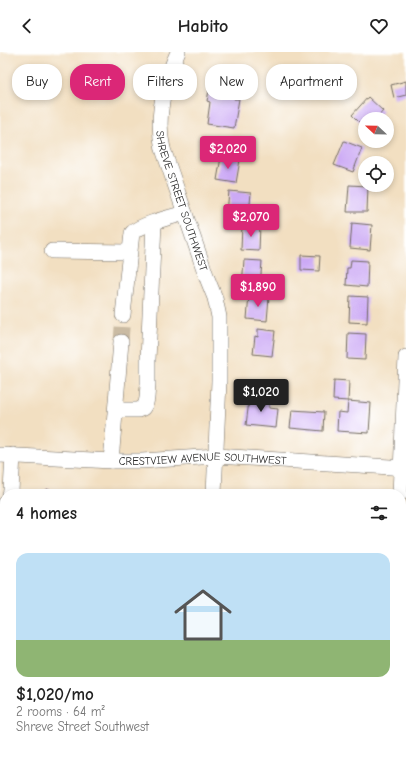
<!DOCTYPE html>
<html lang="en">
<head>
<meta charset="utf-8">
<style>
  body { margin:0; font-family:"Comic Neue",sans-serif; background:#f2f2f2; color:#222; height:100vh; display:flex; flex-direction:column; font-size:15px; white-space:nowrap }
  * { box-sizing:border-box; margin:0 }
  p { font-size:13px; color:#767676 }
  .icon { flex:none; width:22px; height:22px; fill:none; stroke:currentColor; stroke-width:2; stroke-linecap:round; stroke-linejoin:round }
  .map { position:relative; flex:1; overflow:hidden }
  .details { position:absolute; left:0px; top:437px; width:406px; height:268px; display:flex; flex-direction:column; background:#fff; border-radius:16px 16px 0 0; box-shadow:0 2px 6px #0003 }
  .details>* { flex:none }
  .hud { position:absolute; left:12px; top:12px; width:382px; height:36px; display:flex; gap:8px }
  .needle { width:26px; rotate:292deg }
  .controls { position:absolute; left:358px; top:60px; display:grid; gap:8px }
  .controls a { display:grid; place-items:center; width:36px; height:36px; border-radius:50%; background:#fff; box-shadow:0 2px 6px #0003; font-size:20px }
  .price { position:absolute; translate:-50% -34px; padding:0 9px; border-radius:4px; background:#db2777; color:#fff; font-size:13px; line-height:26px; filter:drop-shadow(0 1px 2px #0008) }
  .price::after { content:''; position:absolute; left:50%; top:24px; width:12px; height:9px; margin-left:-6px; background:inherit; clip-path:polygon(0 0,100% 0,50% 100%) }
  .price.on { background:#222; color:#fff }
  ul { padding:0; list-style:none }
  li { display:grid; align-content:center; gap:8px; height:212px; padding:0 16px }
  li+li { border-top:1px solid #e0e0e0 }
  li span { display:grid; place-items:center; height:124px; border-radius:12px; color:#555 }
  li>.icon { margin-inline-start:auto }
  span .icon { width:72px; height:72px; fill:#fffc; stroke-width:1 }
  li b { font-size:17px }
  h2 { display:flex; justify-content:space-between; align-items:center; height:48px; padding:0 16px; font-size:17px }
  .pill { padding:0 14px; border-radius:16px; background:#fff; box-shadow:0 2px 6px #0003; font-size:14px; line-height:36px }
  .pill.on { background:#db2777; color:#fff }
  header { display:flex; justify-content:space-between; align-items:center; height:52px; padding:0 16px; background:#fff; font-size:18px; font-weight:800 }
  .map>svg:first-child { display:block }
  .building { fill:#ccaaf5 }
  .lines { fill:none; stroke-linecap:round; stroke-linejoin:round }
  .minor-tunnel { stroke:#cabba3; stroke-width:15; stroke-dasharray:15 8; stroke-linecap:butt }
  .minor-casing { stroke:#716a60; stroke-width:16 }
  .minor { stroke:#fff; stroke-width:15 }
  .labels { text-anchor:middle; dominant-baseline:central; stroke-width:3; stroke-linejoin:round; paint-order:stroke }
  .street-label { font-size:11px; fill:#2b2b2b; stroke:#fff }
</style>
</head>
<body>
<header><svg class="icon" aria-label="back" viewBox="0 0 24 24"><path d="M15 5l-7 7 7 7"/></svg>Habito<svg class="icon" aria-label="heart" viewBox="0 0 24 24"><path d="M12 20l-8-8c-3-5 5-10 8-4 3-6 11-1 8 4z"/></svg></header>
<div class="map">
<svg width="406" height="705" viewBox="0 0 406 705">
  <rect width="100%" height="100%" fill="#fff"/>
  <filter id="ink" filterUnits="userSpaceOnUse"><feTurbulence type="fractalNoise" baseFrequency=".025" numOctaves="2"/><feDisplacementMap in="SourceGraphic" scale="8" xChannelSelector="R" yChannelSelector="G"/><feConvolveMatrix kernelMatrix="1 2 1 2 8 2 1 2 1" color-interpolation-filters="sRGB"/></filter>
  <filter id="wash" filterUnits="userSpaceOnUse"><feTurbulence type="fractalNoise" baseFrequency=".012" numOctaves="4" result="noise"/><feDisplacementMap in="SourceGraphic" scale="16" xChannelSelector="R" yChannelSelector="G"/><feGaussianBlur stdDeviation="0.9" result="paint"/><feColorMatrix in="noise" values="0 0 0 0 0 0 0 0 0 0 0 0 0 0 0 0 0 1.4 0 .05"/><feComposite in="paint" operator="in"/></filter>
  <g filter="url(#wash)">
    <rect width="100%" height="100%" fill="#f2dfc1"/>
    <g id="blocks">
      <path class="building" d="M406,29v14l-12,3 -3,-13z
        M210,33l26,4 -2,10h5l-5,29 -27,-4 3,-22 -3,-1z
        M368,45l15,14 -7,8h-11v9l-13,-13z
        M344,89l18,7 -9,24 -19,-7z
        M221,105l19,3 -4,23 -19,-3z
        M349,133l19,1 -1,26h-20z
        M229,139l22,2 -2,22 -22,-2z
        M352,171l20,2 -2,25 -20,-2z
        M242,173h18l-1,26 -18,-1z
        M301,203l19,1 -1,15 -18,-1z
        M244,208l18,1 -2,26 -18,-1z
        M351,208l17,1 -1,26 -21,-2 1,-17h3z
        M249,243l20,2 -2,24 -20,-2z
        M350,244l18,1 -1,26 -18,-1z
        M258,277l17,2 -3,25 -19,-2 2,-18 3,1z
        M348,281l18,1 -1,26 -18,-1z
        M334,328l15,1 -1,20 -15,-1z
        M250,341l12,2 -1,5 8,1v7l9,1 -2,19 -30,-3z
        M348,349l23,2 -2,30 -32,-2 1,-19 9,1z
        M292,358l32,2 -1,19 -33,-3z
        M47,437l11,5h-14z
        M4,560h1v42l-5,-1v-10z
        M2,617h3v75h-5v-60z
        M247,700h28l-1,5 -28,-1z
        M328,700h18v5h-18z"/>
    </g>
  </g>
  <g filter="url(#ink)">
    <use href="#blocks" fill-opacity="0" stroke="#716a60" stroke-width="1"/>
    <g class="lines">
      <path class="minor-tunnel" d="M121,290l2,-27"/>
      <defs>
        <g id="minor">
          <path id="s1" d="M178,0c-14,31 -23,64 -15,97l44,129 8,20 4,19v64l-5,113"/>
          <path d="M52,199l77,1"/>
          <path d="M123,263l9,-82c9,-9 39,-16 53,-20"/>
          <path d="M116,358h22l5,-2 3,-5 1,-5 1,-14v-24l6,-137"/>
          <path id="s2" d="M0,403l111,6h31l74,-5 190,12"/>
          <path d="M111,409l10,-119"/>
          <path d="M10,442l1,-3 2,-36"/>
          <path d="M400,442l6,-137"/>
          <path d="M0,463l5,-11"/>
          <path d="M154,700l3,5"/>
          <path d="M388,705v-5"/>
        </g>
      </defs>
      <use href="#minor" class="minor-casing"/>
      <use href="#minor" class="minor"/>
    </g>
  </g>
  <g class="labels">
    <g class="street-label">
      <text stroke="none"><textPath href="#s1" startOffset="155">SHREVE STREET SOUTHWEST</textPath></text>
      <text stroke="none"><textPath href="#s2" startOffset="203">CRESTVIEW AVENUE SOUTHWEST</textPath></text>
    </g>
  </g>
</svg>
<div class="controls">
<a><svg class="needle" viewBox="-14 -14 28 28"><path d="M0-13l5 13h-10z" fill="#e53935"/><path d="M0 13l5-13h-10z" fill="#767676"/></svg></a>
<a><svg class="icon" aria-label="locate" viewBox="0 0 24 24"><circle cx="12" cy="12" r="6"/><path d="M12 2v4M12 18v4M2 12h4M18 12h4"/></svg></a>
</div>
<b class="price" style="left:228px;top:118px">$2,020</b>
<b class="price" style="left:251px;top:186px">$2,070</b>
<b class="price" style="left:258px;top:256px">$1,890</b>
<b class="price on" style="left:261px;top:361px">$1,020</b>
<div class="hud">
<a class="pill">Buy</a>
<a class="pill on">Rent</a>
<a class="pill">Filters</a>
<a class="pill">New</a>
<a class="pill">Apartment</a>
</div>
<section class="details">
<h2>4 homes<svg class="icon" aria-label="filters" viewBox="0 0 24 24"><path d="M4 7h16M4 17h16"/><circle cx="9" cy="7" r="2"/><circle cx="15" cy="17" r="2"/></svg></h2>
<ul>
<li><span style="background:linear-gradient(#bfe0f5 70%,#8fb573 0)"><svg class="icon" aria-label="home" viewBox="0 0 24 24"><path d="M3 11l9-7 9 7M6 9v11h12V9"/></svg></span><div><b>$1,020/mo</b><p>2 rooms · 64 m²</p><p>Shreve Street Southwest</p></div></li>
</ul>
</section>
</div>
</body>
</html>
